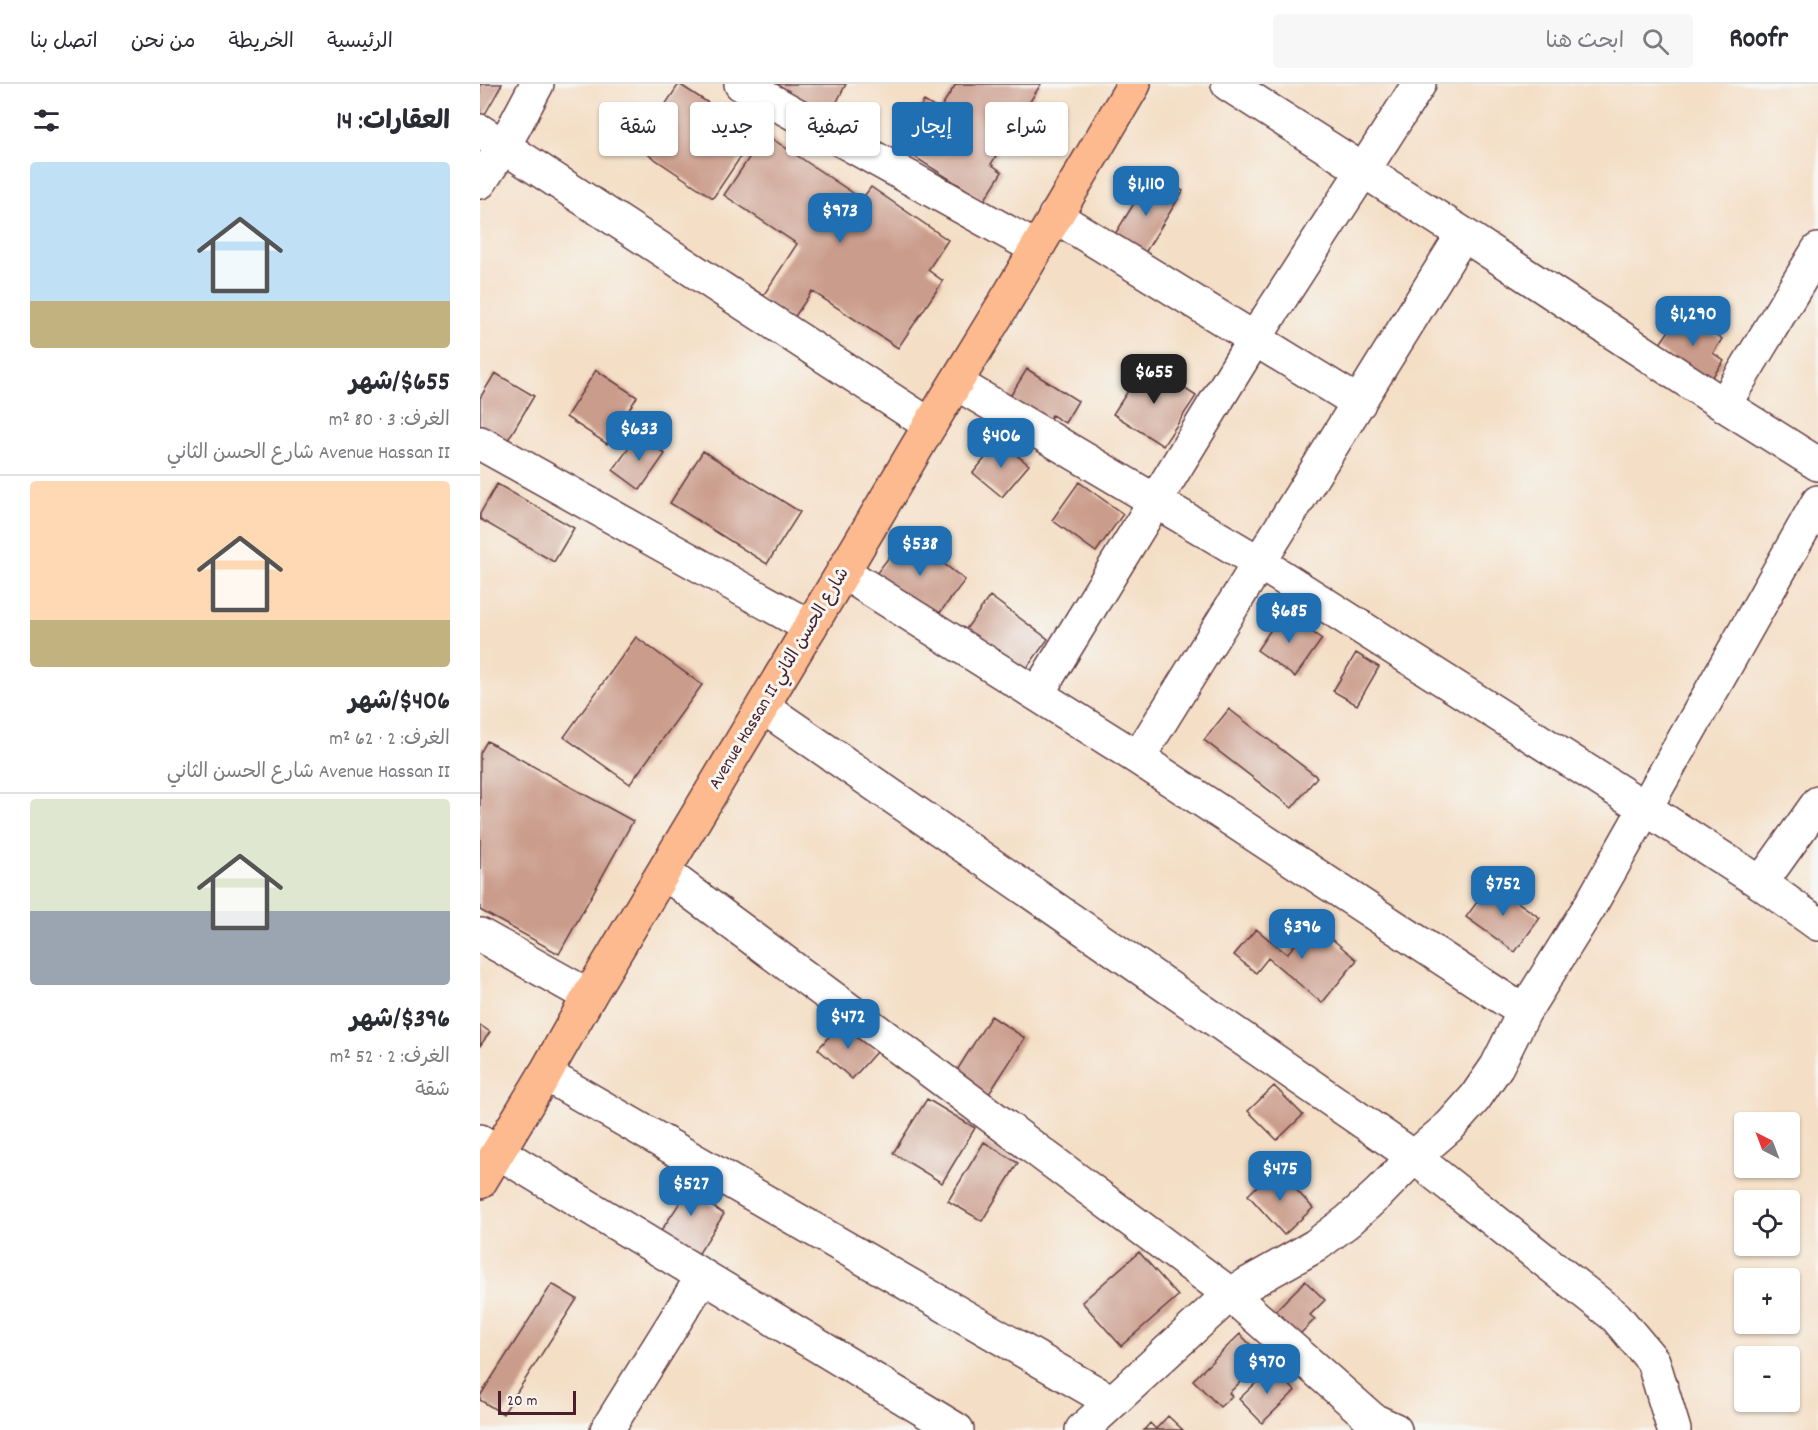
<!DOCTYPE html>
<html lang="ar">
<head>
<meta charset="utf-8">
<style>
  body { margin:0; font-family:Dekko,"Playpen Sans Arabic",sans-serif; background:#f7f7f7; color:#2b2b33; direction:rtl; height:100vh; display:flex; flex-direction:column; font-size:22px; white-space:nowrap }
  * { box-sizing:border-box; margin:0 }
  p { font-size:20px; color:#7c7c81 }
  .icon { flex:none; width:33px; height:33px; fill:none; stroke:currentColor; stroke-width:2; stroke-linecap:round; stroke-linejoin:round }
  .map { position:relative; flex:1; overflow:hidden; direction:ltr }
  .details { display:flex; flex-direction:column; background:#fff; width:480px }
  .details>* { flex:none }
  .guide { position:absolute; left:18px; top:18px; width:570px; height:54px; direction:rtl; display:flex; gap:12px }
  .needle { width:39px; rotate:318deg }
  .tools { position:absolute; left:1254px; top:1028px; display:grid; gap:12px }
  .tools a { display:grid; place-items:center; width:66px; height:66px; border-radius:6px; background:#fff; box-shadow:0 2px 4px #0004; font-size:30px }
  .scale { position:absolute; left:18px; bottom:15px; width:78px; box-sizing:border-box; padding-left:6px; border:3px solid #4a1f2b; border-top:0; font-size:16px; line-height:21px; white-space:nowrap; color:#4a1f2b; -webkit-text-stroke:4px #f6f6f2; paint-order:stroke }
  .price { position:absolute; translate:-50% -51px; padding:0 14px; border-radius:12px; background:#1f6fb2; color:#fff; font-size:20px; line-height:39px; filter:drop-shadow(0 2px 3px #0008) }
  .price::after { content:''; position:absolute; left:50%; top:36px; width:18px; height:14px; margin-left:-9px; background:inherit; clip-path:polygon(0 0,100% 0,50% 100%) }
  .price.on { background:#222; color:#fff }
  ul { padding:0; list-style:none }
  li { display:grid; align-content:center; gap:12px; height:318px; padding:0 30px }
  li+li { border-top:2px solid #e1e1e2 }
  li span { display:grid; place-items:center; height:186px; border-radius:6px; color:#555 }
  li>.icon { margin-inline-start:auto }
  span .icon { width:108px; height:108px; fill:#fffc; stroke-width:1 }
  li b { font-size:26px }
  h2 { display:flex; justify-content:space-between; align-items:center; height:72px; padding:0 30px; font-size:26px }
  .tag { padding:0 21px; border-radius:6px; background:#fff; box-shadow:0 2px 4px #0004; font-size:21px; line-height:54px }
  .tag.on { background:#1f6fb2; color:#fff }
  header { display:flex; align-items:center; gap:36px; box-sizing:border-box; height:84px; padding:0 30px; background:#fff; border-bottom:2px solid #e1e1e2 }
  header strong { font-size:28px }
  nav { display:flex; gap:33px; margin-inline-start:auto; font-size:21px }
  .search { width:420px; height:54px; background:#f7f7f7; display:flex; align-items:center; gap:15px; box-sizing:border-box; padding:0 21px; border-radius:6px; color:#7c7c81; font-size:22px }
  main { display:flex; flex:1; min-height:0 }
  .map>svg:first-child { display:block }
  .building { fill:#ca9c8b }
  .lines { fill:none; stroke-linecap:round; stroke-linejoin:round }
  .minor-casing { stroke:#643c42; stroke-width:36 }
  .major-casing { stroke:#643c42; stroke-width:36 }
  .minor { stroke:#fff; stroke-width:33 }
  .major { stroke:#fcba8e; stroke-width:33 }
  .labels { text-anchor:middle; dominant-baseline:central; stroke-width:6; stroke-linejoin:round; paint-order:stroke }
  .street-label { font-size:18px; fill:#4a1f2b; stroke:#f6f6f2 }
</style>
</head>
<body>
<header>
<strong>Roofr</strong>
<div class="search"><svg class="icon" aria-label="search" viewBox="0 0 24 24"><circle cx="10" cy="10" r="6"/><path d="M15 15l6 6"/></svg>ابحث هنا</div>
<nav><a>الرئيسية</a><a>الخريطة</a><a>من نحن</a><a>اتصل بنا</a></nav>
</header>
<main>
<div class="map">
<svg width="1338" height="1346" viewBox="0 0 1338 1346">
  <rect width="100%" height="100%" fill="#f6f6f2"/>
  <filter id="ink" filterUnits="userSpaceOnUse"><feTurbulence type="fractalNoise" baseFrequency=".0167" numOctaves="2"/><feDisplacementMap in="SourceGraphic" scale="12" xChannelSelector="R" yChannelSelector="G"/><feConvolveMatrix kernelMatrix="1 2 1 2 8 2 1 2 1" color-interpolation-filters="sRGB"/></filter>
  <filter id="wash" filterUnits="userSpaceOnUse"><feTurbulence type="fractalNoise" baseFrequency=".008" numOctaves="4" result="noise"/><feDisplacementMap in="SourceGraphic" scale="24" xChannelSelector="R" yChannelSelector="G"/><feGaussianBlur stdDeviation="1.35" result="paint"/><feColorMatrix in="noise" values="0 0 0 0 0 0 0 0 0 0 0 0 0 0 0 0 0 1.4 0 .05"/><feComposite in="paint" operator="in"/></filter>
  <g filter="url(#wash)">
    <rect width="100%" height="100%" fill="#f4dec5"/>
    <g id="blocks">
      <path class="building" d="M0,0h22l-22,39z
        M199,0l77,50 -43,64 -76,-51z
        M292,0h74l-16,31z
        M476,0h85l-50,80 11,8 -18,29 -88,-56 28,-44 15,9z
        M285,50l97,65 9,-12 77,53 -20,30 15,11 -45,67 -86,-57 -20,30 -31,-22 36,-55 -73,-49z
        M673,89l30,18 -43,70 -30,-19z
        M1202,228l40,27 -9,14 11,8 -16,22 -51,-35z
        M666,279l50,33 -33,50 -50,-32z
        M547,285l51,32 -13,22 -13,-8 -4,7 -39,-24z
        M116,286l41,27 -30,47 -41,-27z
        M15,289l39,23 -29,49 -25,-14v-33z
        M158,351l27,19 -25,36 -27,-20z
        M519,357l30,24 -27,32 -29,-24z
        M223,367l97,61 -33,52 -97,-61z
        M599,398l44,32 -27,38 -44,-32z
        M17,400l77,44 -20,34 -74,-43v-5z
        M426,451l59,45 -30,39 -59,-45z
        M510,512l58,43 -25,34 -62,-37z
        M803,528l39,27 -27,38 -38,-27z
        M156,553l66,48 -72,99 -66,-47z
        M876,569l23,14 -22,38 -24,-14z
        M749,625l88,68 -25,31 -88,-68z
        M7,657l146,80 -74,133 -79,-44v-157z
        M1011,799l49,35 -25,34 -49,-35z
        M833,839l44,37 -35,43 -54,-45 -12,15 -22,-18 22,-26 31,25z
        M511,932l34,22 -38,59 -33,-22z
        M363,937l34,30 -25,28 -34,-30z
        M0,941l10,7 -10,14z
        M794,1002l29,29 -26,25 -29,-29z
        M447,1015l48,29 -33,55 -49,-30z
        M504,1058l34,21 -36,58 -34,-20z
        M796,1084l37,40 -29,27 -36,-40z
        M206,1087l29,19 -8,13 17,11 -30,47 -37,-24 24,-36 -10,-7z
        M659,1168l39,44 -57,50 -39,-44z
        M825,1197l20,19 -15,15 5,4 -22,22 -24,-24z
        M72,1200l25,15 -74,115 -23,-14v-4z
        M760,1250l24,25 -35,34 3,3 -12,11 -27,-27z
        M793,1283l22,24 -33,32 -23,-24z
        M688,1332l15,14h-39l6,-7 6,6z"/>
    </g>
  </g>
  <g filter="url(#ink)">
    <use href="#blocks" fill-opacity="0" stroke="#643c42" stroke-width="1.5"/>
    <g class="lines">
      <defs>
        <path id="minor" d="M261,0l295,164
          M748,0l235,150 261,171 94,59
          M0,47l450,294
          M0,98l24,-36 33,-62
          M575,132l304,187
          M476,299l304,180 385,245 116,75 57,41
          M1244,321l94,-155
          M0,359l330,184
          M363,488l295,186 386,254
          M557,610l218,-356 164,-254
          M283,623l651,450 -35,36 -31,28 -33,25 -85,48 -148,136
          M658,674l325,-524
          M185,789l565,421 143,126 22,10
          M1281,799l57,-80
          M0,851l109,61
          M65,990l567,328
          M0,1057l477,289
          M127,1346l96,-154
          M1194,1346l-21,-69 -37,-44 -202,-160 37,-32 24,-27 22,-32 27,-54 66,-106 228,-404"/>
        <path id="major" d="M0,1098l65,-108 44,-78 254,-424 87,-147 81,-133 123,-208"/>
      </defs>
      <use href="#minor" class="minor-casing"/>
      <use href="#major" class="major-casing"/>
      <use href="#minor" class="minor"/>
      <use href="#major" class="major"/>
    </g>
  </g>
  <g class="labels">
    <g class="street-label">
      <text transform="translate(300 595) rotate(-59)">Avenue Hassan II شارع الحسن الثاني</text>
    </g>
  </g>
</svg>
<div class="tools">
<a><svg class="needle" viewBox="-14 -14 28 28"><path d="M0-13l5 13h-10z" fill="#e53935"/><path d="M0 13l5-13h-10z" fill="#7c7c81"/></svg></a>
<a><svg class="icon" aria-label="locate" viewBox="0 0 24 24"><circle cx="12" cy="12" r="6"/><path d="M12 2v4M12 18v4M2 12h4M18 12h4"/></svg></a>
<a>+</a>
<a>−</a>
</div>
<div class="scale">20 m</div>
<b class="price" style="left:666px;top:133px">$1,110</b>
<b class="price" style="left:360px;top:160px">$973</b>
<b class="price" style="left:1213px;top:263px">$1,290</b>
<b class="price on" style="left:674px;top:321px">$655</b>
<b class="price" style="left:159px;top:378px">$633</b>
<b class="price" style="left:521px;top:385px">$406</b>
<b class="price" style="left:440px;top:493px">$538</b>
<b class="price" style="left:809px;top:560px">$685</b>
<b class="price" style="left:1023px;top:833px">$752</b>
<b class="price" style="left:822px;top:876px">$396</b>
<b class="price" style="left:368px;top:966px">$472</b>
<b class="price" style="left:800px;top:1118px">$475</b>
<b class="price" style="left:211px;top:1133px">$527</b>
<b class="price" style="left:787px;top:1311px">$970</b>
<div class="guide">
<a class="tag">شراء</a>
<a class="tag on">إيجار</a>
<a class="tag">تصفية</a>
<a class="tag">جديد</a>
<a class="tag">شقة</a>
</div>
</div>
<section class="details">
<h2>العقارات: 14<svg class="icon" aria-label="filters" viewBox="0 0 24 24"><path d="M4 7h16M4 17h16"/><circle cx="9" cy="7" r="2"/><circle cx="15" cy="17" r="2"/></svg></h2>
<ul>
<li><span style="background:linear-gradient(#bfe0f5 75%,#c2b280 0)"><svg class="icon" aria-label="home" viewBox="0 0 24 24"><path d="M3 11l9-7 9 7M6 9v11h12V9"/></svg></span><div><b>$655/شهر</b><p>الغرف: 3 · 80 m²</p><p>Avenue Hassan II شارع الحسن الثاني</p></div></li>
<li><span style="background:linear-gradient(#ffd9b3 75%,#c2b280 0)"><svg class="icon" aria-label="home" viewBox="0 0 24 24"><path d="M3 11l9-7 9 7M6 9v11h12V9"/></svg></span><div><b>$406/شهر</b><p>الغرف: 2 · 62 m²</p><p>Avenue Hassan II شارع الحسن الثاني</p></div></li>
<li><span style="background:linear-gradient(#dfe7d0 60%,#9aa5b1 0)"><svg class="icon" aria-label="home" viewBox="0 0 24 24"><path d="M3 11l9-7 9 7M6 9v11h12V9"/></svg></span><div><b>$396/شهر</b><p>الغرف: 2 · 52 m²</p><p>شقة</p></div></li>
</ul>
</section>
</main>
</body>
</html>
